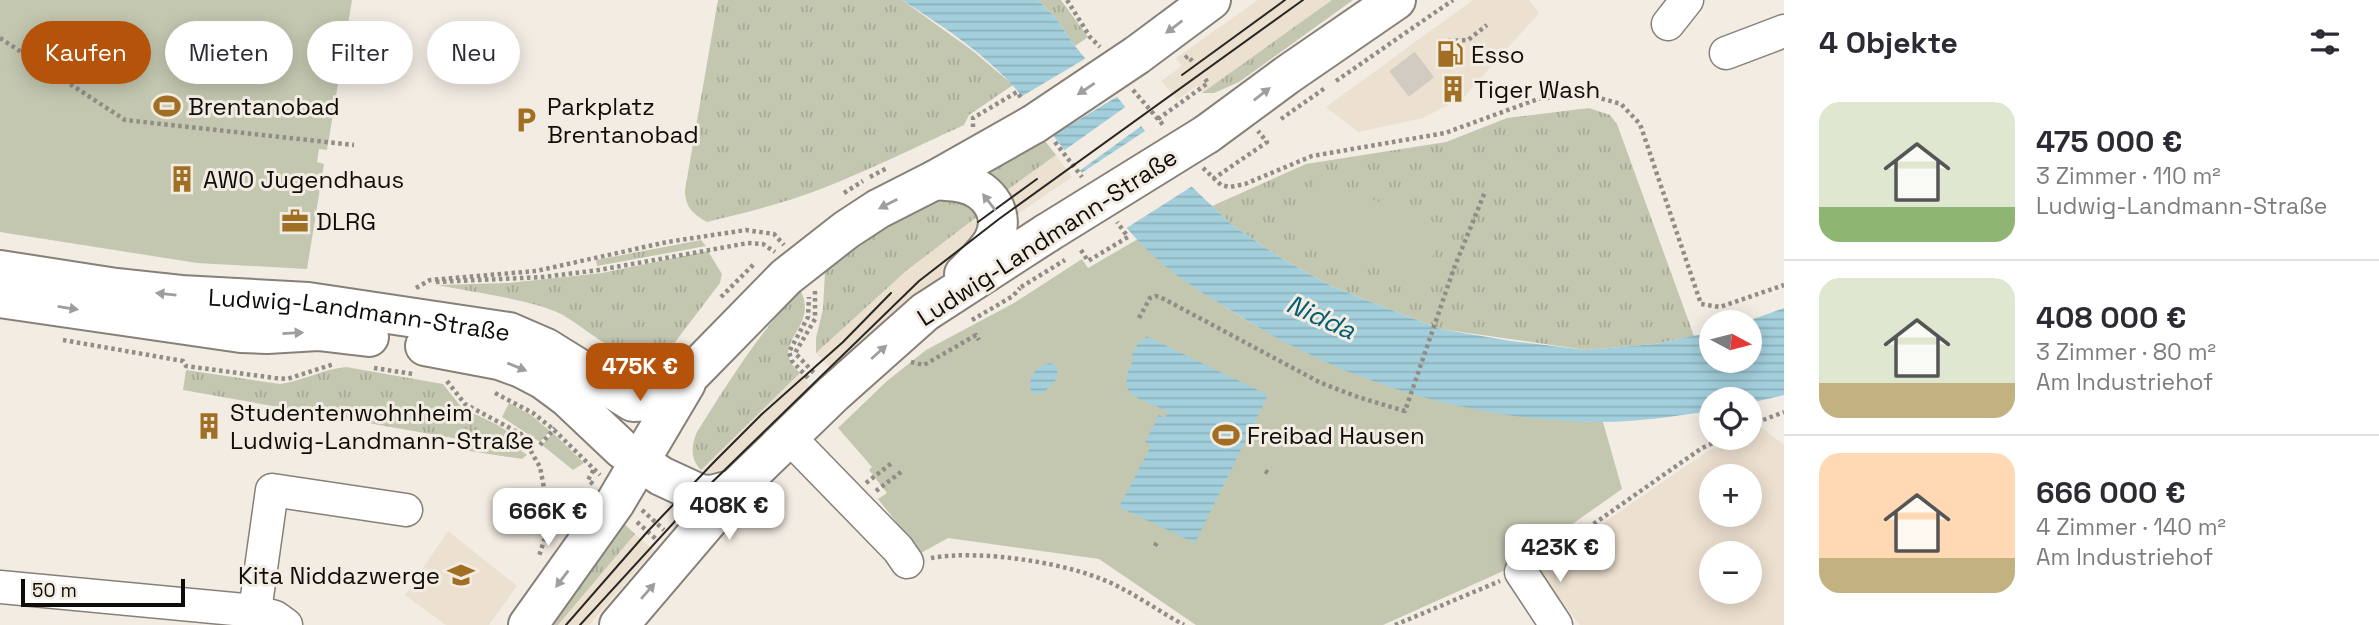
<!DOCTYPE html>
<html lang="de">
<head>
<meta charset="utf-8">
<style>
  body { margin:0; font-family:"Space Grotesk",sans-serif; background:#f7f7f7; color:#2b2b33; height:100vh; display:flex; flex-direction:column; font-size:26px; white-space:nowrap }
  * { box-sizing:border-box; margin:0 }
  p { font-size:23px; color:#7c7c81 }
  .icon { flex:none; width:38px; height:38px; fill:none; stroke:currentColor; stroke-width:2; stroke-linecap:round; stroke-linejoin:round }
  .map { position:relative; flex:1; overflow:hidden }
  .side { display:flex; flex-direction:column; background:#fff; width:595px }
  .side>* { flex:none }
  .hud { position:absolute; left:21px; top:21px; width:665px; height:63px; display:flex; gap:14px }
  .needle { width:46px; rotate:97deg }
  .tools { position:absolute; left:1699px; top:310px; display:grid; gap:14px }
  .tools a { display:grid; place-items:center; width:63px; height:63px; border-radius:50%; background:#fff; box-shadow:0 4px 18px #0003; font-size:35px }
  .scale { position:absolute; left:21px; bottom:18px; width:164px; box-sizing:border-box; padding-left:7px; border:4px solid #0f0d0a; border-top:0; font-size:19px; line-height:24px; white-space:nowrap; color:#0f0d0a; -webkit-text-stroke:5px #f3ece3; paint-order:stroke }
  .price { position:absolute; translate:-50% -60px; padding:0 16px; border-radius:14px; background:#fff; color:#222; font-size:23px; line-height:46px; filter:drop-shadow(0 2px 4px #0008) }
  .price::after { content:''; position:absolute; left:50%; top:42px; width:21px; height:16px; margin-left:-10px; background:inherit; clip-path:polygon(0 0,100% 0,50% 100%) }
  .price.on { background:#b45309; color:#fff }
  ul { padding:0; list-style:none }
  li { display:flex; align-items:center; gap:21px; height:175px; padding:0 35px }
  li+li { border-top:2px solid #e1e1e2 }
  li span { display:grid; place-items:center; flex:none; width:196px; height:140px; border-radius:21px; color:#555 }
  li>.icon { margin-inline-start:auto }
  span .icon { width:84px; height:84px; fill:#fffc; stroke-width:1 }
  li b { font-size:30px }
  h2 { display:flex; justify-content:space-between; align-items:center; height:84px; padding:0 35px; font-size:30px }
  .tag { padding:0 24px; border-radius:32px; background:#fff; box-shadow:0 4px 18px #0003; font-size:24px; line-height:63px }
  .tag.on { background:#b45309; color:#fff }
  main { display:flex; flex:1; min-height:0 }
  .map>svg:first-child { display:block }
  .built { fill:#ece0d0; fill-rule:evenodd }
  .grass { fill:url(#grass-tufts) }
  .pitch { fill:#c3c7b0 }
  .water { fill:url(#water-rules) }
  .pier { fill:#f3ece3 }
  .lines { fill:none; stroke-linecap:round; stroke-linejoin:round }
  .minor-tunnel { stroke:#d1cbc2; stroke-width:32; stroke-dasharray:32 16; stroke-linecap:butt }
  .minor-casing { stroke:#878078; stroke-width:35 }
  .major-casing { stroke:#878078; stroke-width:42 }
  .path { stroke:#918c86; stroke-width:4.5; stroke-dasharray:3.5 3.5; stroke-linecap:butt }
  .minor { stroke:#fff; stroke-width:32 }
  .major { stroke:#fff; stroke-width:38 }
  .tram { stroke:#292723; stroke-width:2 }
  .major-bridge-casing { stroke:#878078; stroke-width:42; stroke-linecap:butt }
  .path-bridge { stroke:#918c86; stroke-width:4.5; stroke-dasharray:3.5 3.5; stroke-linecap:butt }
  .major-bridge { stroke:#fff; stroke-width:38 }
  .oneway { fill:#9f9e9d }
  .labels { text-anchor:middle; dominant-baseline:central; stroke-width:6; stroke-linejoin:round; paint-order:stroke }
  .poi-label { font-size:24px; fill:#0f0d0a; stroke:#f3ece3; text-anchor:start }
  .street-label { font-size:24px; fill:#0f0d0a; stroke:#f3ece3 }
  .water-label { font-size:26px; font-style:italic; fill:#045f72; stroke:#f3ece3 }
</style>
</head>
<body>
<main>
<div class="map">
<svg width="1784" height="625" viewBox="0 0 1784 625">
  <defs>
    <pattern id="grass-tufts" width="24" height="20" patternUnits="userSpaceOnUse" patternTransform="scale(1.75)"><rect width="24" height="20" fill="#c3c7b0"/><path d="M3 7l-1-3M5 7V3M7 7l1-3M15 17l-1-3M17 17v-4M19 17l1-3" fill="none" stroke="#a6aa96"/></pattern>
    <pattern id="water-rules" width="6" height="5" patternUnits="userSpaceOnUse" patternTransform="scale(1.75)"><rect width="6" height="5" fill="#a3cfdc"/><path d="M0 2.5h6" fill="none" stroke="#8bb1bb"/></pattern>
  </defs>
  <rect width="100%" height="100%" fill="#f3ece3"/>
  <path class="built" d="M1258,0h74l-130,93 -5,-7 -20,14 -16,-19 21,-15 -6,-8z
    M1473,0h56l10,13 -74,83 -42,22 -65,14 -32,-25z
    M1056,155l16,22 -66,45 -6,-27z
    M986,210l-3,29 -150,132 -17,-18 90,-82z
    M800,373l14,18 -88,82h-18l-7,-3z
    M1761,427l23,18v180h-204l-44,-56 169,-116 33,-15h12v-6zM1712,476h38v38h-38zM1712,553h38v39h-38z
    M448,531l69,55 -28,39h-43l-41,-30z
    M635,534l19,16 -65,75h-31z"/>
  <path class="grass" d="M718,0h184l71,51 40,34 -44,30 -5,10c-48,22 -95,45 -143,64 -37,14 -76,24 -114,33 -14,-8 -22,-15 -22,-32z
    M1038,0h23l27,37 -13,9 -20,-29z
    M1332,0h21l-114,82 -25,11h-12z
    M1589,108l21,7 7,9 77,212 -39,8 -69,6 -146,-21 -107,-42 -52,-29 -49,-33 -20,-19 94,-42 140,-22 61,-24z
    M1045,141l11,14 -56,40 -23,-18z
    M946,197l40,13 -80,61 -90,82v-15l7,-29 2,-38 46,-37z
    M701,240l5,6 -109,20 -1,-6z
    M708,251l14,23 -2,9 -57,75c-37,9 -70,-25 -100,-43 -27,-15 -93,-23 -125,-30l69,-2 95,-10z
    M801,291c18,39 -35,52 -1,82l-99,97c-11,-11 -10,-25 -4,-38 28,-44 66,-107 104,-141z
    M346,367l97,17 19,24 34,16 14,9 9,16 8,6 -5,4 -59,-9 1,-10 -281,-50 3,-20 94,14c23,-3 43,-15 66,-17z
    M509,403l22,12 19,16 -10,11 -38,-25z
    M553,433l31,30 -11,7 -31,-25z
    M620,520l15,14 -77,91h-11z"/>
  <path class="pitch" d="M0,0h352l-25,150 -8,-1 -2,13 7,2 -17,105 -110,-6 -197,-31z
    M1316,179l128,47 -22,59 -128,-47z
    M1138,239c28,29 59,50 92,71 113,72 240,108 373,112l19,67 -112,79 -127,57h-187l-97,-66 -151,-21 -27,15 -43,-54 9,-6 -18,-23 3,-3 -34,-39 49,-47 39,-31 88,-47 68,-44 6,9z"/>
  <path class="water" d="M902,0h136l17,17 20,29 114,138 43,41 49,33 52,29 107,42 71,12 75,9 69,-6 56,-12 1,28h38v-38h-5l39,-14v87l-34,8v-4h-38l-1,12c-36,5 -73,11 -110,11 -128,0 -259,-40 -366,-109 -27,-17 -55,-33 -78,-54 -54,-50 -94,-116 -142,-171 -31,-35 -74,-63 -113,-88z
    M1146,336l122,59 -73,148 -76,-36 32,-61 -6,-4 14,-27 6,3 3,-6c-29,-16 -55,-13 -34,-54l-3,-2 9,-16 3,2z
    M1049,363l5,1 4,5 -2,11 -13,13 -11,1c-6,-14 2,-28 17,-31z"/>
  <path class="pier" d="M1088,57l32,38 -70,42 -31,-39z
    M1128,105l16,19 -66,48 -16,-20z
    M1148,129l46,56 -69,44 -45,-55z"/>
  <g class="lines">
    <path class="minor-tunnel" d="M1399,84l34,-26"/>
    <defs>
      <path id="minor" d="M1668,24l19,-24
        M1726,53l58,-22
        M789,437l109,112 9,13
        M1521,572l35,53
        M0,587l255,24 20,6 11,8
        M255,611l17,-121 134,20"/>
      <g id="major">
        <path d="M1137,55l74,-55"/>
        <path d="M1207,134l80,-59 109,-75"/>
        <path d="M935,180c9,1 19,1 27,3 27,6 45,32 31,58 -7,12 -19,23 -29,33"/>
        <path id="s1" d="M0,270l116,18 65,7 127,7 201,30 37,16 87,54 20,-1 40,-29 93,-95 60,-47 32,-21 57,-29 99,-56"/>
        <path d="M0,298l241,35 26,1 51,-3 51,6"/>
        <path d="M425,346l74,14 22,8 23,12 23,17 55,52 39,27 39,18 11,1 24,-6"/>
        <path d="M528,625l87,-122 71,-120"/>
        <path d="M619,625l116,-136 99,-96 91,-81 122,-79"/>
      </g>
    </defs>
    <use href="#minor" class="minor-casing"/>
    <use href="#major" class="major-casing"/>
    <path class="path" d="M1067,0l23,37 10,10
      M0,38l125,82 229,25
      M1448,41l20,-1 19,-15
      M1185,58l3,-2 4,5
      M1336,81l117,-81
      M1133,90l31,36
      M1158,119l50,-36 -4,-6
      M1281,119l44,-31
      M973,127v-9l44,-26 5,7
      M1055,142l27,35
      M1203,168l18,17 9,2 15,-3 67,-28 133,-23 93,-34 35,-4 23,2 25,7 19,20 61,180 19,3 64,-22
      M870,177l17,-9
      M1213,179l54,-37 -9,-11
      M844,193l19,-12
      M1081,250l7,11 40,-24 -11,-15
      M436,282l107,-5 56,-7 149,-27 15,1 12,8
      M416,288l14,-8 106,-9 131,-29 79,-12 28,4 10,11
      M815,291v28l-20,34 20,21
      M721,297l33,-33
      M1139,318l11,-20 6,-2 8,3 157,84 37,14 47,14 49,-143 31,-76
      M972,320l41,-24 7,-8
      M63,340l120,21 3,5 89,12 12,1 47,-15
      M911,362l13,3 52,-30 3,5
      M374,368l39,6
      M808,378l-16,-17 -3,-9 19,-35 1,-20
      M447,381l18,23 56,30 19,33 8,42 -2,26 -7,21
      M495,393l38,20 20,16 47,46
      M1750,425l34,-13
      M540,445l15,-17
      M1265,471l5,3
      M866,483l27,-21
      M593,484l-5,-4 6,-11
      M876,491l25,-19
      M642,510l22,20
      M637,522l19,17
      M1155,546l3,-6
      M931,558c49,-9 144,5 188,29 22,11 43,26 65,38
      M1542,560l160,-112 22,-10
      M1395,625l105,-44"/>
    <use href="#minor" class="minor"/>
    <use href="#major" class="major"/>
    <path class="tram" d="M1182,75l103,-75
      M978,222l59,-43
      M566,625l82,-94 67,-70 47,-47 81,-72 48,-49
      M580,625l120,-131 219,-213 80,-62 304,-219"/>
    <defs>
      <path id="major-bridge" d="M1034,124l103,-69
        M1047,233l160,-99"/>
    </defs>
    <use href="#major-bridge" class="major-bridge-casing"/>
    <path class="path-bridge" d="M1021,287l44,-27"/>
    <use href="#major-bridge" class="major-bridge"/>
  </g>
  <defs><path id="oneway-solid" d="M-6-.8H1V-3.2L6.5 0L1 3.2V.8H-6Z" transform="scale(1.75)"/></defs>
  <g class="oneway">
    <use href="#oneway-solid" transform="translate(1174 27) rotate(143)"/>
    <use href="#oneway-solid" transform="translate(1086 89) rotate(146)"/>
    <use href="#oneway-solid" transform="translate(1262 94) rotate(-38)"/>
    <use href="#oneway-solid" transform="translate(989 202) rotate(-128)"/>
    <use href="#oneway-solid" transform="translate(888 204) rotate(153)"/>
    <use href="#oneway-solid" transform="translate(166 294) rotate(-174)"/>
    <use href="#oneway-solid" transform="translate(68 308) rotate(9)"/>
    <use href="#oneway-solid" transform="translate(293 333) rotate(-3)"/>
    <use href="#oneway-solid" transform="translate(879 352) rotate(-42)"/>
    <use href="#oneway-solid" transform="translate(517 367) rotate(22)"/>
    <use href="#oneway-solid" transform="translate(562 579) rotate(127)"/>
    <use href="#oneway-solid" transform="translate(648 591) rotate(-49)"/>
  </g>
  <defs>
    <symbol id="fuel-bare" viewBox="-9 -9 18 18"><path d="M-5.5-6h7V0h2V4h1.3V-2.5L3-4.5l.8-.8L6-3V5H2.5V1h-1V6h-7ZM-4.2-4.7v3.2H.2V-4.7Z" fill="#a06f24" stroke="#f3ece3" stroke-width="2.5" paint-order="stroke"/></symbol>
    <symbol id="building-bare" viewBox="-9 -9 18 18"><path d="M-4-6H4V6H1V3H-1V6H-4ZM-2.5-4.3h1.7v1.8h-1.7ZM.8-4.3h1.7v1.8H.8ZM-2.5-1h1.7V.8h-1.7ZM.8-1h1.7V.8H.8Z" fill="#a06f24" stroke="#f3ece3" stroke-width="2.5" paint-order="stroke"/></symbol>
    <symbol id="stadium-bare" viewBox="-9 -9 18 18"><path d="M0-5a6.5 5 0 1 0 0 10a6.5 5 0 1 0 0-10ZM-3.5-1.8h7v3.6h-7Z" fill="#a06f24" stroke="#f3ece3" stroke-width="2.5" paint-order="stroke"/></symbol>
    <symbol id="parking-bare" viewBox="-9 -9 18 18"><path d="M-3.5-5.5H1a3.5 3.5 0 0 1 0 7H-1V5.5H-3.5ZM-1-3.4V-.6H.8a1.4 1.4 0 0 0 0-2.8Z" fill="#a06f24" stroke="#f3ece3" stroke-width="2.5" paint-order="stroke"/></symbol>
    <symbol id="office-bare" viewBox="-9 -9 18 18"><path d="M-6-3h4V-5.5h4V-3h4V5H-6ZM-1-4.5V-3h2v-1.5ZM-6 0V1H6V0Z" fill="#a06f24" stroke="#f3ece3" stroke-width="2.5" paint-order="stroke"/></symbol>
    <symbol id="school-bare" viewBox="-9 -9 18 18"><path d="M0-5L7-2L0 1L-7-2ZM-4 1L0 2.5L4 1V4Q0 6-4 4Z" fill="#a06f24" stroke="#f3ece3" stroke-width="2.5" paint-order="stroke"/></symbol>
  </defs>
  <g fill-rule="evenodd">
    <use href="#fuel-bare" x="1431" y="35" width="38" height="38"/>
    <use href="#building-bare" x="1434" y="70" width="38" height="38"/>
    <use href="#stadium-bare" x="148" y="87" width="38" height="38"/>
    <use href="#parking-bare" x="507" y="101" width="38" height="38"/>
    <use href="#building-bare" x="163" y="160" width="38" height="38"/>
    <use href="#office-bare" x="276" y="202" width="38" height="38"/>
    <use href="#building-bare" x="190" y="407" width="38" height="38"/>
    <use href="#stadium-bare" x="1207" y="416" width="38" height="38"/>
    <use href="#school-bare" x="442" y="556" width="38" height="38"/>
  </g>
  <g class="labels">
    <g class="poi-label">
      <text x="1471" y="54">Esso</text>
      <text x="1474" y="89">Tiger Wash</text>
      <text x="188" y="106">Brentanobad</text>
      <text x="547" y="106">Parkplatz<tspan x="547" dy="28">Brentanobad</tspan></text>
      <text x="203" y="179">AWO Jugendhaus</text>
      <text x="316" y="221">DLRG</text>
      <text x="230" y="412">Studentenwohnheim<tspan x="230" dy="28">Ludwig-Landmann-Straße</tspan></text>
      <text x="1247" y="435">Freibad Hausen</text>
      <text x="440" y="575" text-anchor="end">Kita Niddazwerge</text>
    </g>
    <g class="street-label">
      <text transform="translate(1047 237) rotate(-33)">Ludwig-Landmann-Straße</text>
      <text stroke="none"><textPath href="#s1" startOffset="362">Ludwig-Landmann-Straße</textPath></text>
    </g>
    <g class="water-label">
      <text transform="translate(1321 317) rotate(24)">Nidda</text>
    </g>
  </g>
</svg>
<div class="tools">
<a><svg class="needle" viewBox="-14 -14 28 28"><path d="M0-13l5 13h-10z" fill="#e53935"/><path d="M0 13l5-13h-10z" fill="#7c7c81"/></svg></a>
<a><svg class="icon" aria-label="locate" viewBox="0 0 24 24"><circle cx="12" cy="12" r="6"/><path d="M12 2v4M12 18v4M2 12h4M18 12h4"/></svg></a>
<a>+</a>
<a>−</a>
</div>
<div class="scale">50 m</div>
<b class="price on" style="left:640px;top:403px">475K €</b>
<b class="price" style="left:729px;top:542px">408K €</b>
<b class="price" style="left:548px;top:548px">666K €</b>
<b class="price" style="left:1560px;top:584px">423K €</b>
<div class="hud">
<a class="tag on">Kaufen</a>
<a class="tag">Mieten</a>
<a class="tag">Filter</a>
<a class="tag">Neu</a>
</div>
</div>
<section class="side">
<h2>4 Objekte<svg class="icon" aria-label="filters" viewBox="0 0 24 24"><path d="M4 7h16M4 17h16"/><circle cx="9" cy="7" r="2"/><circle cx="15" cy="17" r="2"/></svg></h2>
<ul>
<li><span style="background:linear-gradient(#dfe7d0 75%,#8fb573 0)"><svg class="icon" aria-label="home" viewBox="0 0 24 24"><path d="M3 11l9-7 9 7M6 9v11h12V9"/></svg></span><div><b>475 000 €</b><p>3 Zimmer · 110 m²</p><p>Ludwig-Landmann-Straße</p></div></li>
<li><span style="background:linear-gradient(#dfe7d0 75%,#c2b280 0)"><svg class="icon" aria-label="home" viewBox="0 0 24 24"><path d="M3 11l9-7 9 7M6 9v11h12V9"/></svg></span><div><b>408 000 €</b><p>3 Zimmer · 80 m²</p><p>Am Industriehof</p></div></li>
<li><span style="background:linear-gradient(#ffd9b3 75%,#c2b280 0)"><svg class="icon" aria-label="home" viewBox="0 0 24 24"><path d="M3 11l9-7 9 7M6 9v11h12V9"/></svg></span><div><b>666 000 €</b><p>4 Zimmer · 140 m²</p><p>Am Industriehof</p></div></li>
</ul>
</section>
</main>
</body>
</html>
